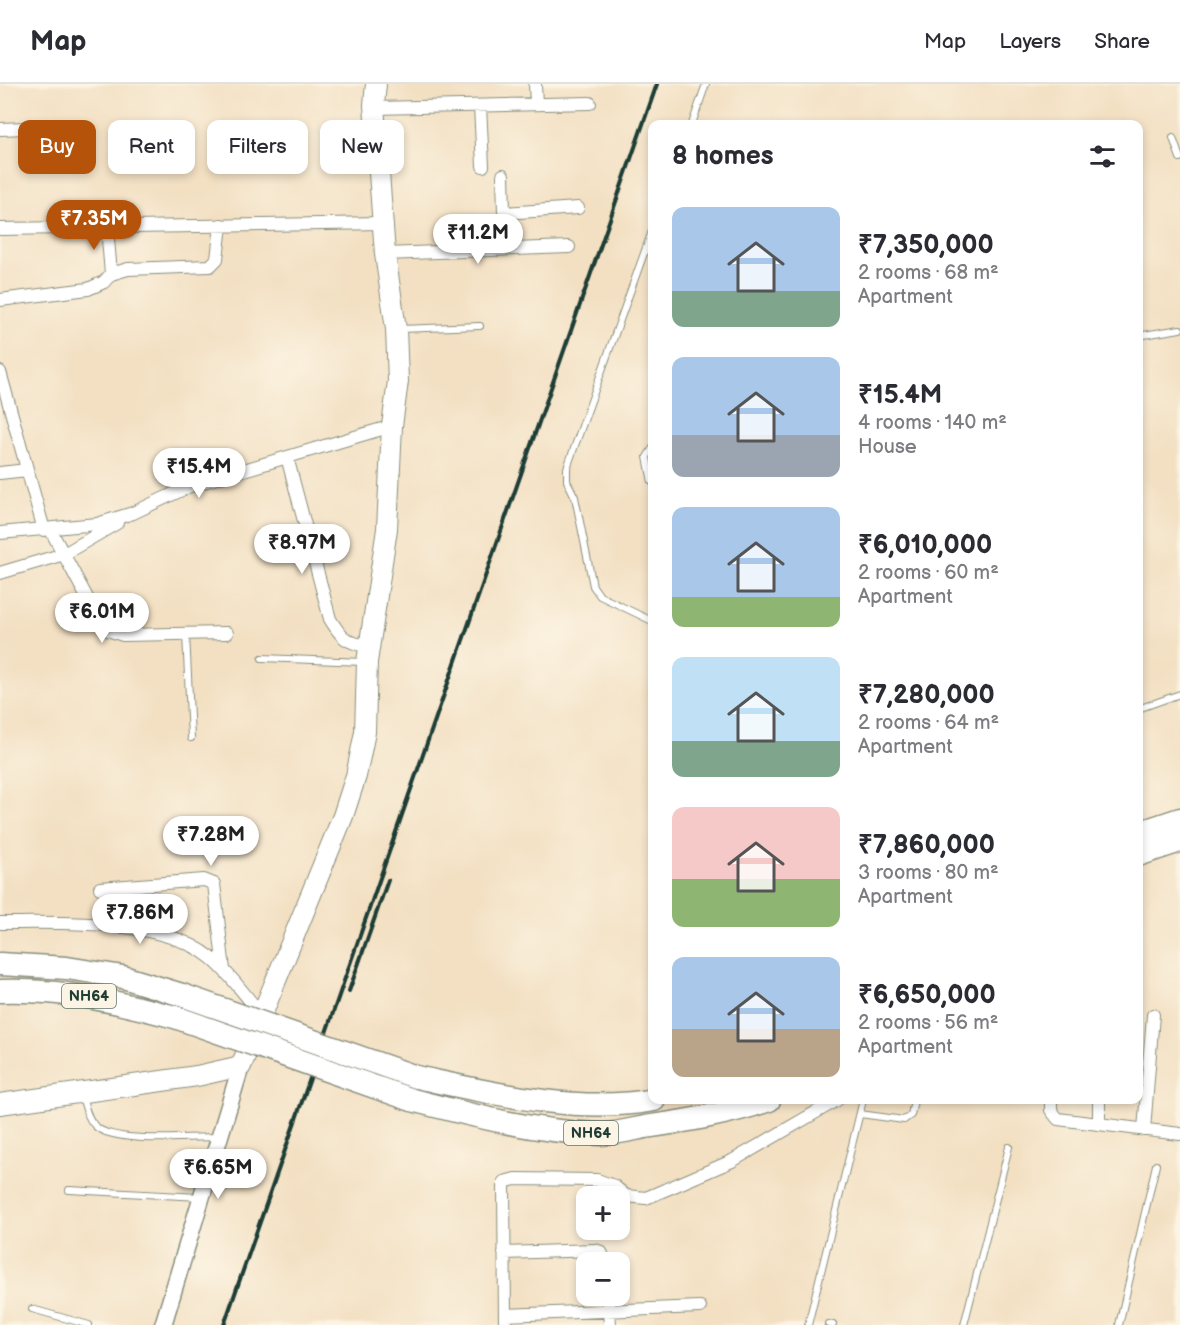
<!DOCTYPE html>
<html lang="en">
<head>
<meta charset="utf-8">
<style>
  body { margin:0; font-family:"Balsamiq Sans",sans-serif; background:#f7f7f7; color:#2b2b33; height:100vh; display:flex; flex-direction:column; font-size:22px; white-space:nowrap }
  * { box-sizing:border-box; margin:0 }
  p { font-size:20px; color:#7c7c81 }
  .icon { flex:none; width:33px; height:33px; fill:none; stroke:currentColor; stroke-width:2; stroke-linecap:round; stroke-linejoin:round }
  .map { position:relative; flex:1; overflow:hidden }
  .panel { position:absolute; left:648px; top:36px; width:495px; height:984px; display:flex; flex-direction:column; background:#fff; border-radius:12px; box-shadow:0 3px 9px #0003 }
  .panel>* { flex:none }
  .top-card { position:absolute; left:18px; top:36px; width:540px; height:54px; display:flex; gap:12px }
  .controls { position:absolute; left:576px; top:1102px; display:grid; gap:12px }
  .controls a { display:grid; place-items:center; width:54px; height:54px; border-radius:12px; background:#fff; box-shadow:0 3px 9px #0003; font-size:30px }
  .price { position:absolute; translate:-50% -51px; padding:0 14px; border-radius:21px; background:#fff; color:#222; font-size:20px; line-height:39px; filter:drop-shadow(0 2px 3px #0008) }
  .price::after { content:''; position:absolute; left:50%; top:36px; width:18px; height:14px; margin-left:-9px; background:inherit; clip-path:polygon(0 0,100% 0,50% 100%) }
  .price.selected { background:#b45309; color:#fff }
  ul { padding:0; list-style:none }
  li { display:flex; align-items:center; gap:18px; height:150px; padding:0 24px }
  li span { display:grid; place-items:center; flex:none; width:168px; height:120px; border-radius:12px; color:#555 }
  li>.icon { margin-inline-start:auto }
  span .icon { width:72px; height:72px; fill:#fffc; stroke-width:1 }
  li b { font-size:26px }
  h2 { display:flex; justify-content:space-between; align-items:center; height:72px; padding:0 24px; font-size:26px }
  .pill { padding:0 21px; border-radius:12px; background:#fff; box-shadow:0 3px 9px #0003; font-size:21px; line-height:54px }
  .pill.selected { background:#b45309; color:#fff }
  header { display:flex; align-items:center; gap:36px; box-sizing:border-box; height:84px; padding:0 30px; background:#fff; border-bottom:2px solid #e1e1e2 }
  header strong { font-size:28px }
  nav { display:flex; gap:33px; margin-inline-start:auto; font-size:21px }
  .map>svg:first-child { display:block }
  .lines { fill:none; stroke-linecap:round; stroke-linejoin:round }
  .lane-casing { stroke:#898e7c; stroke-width:8 }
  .street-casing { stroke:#898e7c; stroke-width:14 }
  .secondary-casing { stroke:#898e7c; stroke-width:19 }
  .primary-casing { stroke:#898e7c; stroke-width:22 }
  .highway-casing { stroke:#898e7c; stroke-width:25 }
  .lane { stroke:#fff; stroke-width:6 }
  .street { stroke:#fff; stroke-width:12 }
  .secondary { stroke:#fff; stroke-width:16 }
  .primary { stroke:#fff; stroke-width:20 }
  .highway { stroke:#fff; stroke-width:22 }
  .rail { stroke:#1f3d34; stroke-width:4 }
  .highway-bridge-casing { stroke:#898e7c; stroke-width:25; stroke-linecap:butt }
  .highway-bridge { stroke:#fff; stroke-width:22 }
  .labels { text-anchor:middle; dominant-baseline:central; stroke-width:4.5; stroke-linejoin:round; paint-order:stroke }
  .shield { fill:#fcf5e5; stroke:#617469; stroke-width:1.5 }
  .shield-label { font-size:15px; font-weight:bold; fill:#1f3d34 }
</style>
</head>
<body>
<header>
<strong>Map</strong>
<nav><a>Map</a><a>Layers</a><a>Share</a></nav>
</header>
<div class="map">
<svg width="1180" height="1241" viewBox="0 0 1180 1241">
  <rect width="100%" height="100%" fill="#fcf5e5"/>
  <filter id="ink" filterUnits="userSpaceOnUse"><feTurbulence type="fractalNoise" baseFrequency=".0167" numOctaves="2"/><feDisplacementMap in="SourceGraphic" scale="12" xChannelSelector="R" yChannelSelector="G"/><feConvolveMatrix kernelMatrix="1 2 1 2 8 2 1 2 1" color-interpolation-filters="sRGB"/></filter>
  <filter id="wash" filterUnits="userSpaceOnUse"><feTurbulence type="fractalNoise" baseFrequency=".008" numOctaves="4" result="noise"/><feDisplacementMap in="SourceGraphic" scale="24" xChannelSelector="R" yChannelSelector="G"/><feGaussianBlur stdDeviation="1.35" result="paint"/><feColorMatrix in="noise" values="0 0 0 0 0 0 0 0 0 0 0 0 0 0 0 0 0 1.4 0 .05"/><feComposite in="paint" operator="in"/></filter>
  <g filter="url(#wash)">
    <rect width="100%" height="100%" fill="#f3e0c3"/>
  </g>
  <g filter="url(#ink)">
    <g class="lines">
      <defs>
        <path id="lane" d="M692,40l14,-40
          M1173,54l7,20
          M652,147l-85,237v13l8,16 18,89 7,10 52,25
          M400,245l80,-3
          M1138,252l42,-7
          M652,365l-5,8 5,25
          M186,550l5,104
          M262,574l102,4
          M1138,625l42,-15
          M82,1012c3,10 5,22 13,30 18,18 96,11 122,11
          M860,1030l44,6 7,-5 3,-15
          M69,1106l131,7
          M32,1225l57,16
          M828,1240l5,1
          M808,1241l55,-225
          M964,1241l45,-178
          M1119,1241l37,-160"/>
        <path id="street" d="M535,0l1,20
          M480,22l3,60
          M375,24l215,-5
          M0,45l27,-1
          M503,91l2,74
          M504,129l74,-5
          M107,143l4,47
          M0,145l383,-6
          M385,170l184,-7
          M0,216l88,-11 16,-7 7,-8 17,-5 82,-3 7,-7 4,-34
          M0,288l44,158
          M287,373l43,162c12,20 16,23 39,28
          M0,389l27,-3
          M50,445l48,89 10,12 15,5 104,-2
          M0,449l97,-9 36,-11 57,-27 202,-60
          M0,489l64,-19 53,-31
          M100,804l104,-8 10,4 10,86
          M0,839c60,0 161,-5 210,34 20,16 35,39 52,58
          M1051,1016v10l7,9 122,15
          M1099,1040v-24
          M1144,1046l9,-115
          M504,1169l91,-3 6,2 5,11
          M608,1212l2,29
          M505,1231l195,-8
          M505,1241l-1,-143 11,-3 82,1 17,6 12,10 20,2 86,-37 105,-61"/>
        <path id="secondary" d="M163,1241l78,-259"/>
        <path id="primary" d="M0,1020l197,-28 44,-10 102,-250 13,-40 9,-44 2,-70 20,-133 5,-103 6,-45 -2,-52 -11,-75 -11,-149 2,-21"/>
        <path id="highway" d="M1138,749l42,-14
          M1138,771l42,-14
          M0,880l67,4 56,9 59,18
          M0,907c63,-2 114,10 175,26
          M416,993c76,16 161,37 238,23
          M412,1016c62,16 124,32 188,34 15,0 30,-4 45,-7 42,-6 84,-13 124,-27"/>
      </defs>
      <use href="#lane" class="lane-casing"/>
      <use href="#street" class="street-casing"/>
      <use href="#secondary" class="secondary-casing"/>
      <use href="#primary" class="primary-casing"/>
      <use href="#highway" class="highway-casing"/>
      <use href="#lane" class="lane"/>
      <use href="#street" class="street"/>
      <use href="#secondary" class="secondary"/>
      <use href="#primary" class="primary"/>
      <use href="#highway" class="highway"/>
      <path class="rail" d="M349,907l39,-111
        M224,1241l433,-1241"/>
      <defs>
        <path id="highway-bridge" d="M182,911l234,82
          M175,933l237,83"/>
      </defs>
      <use href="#highway-bridge" class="highway-bridge-casing"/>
      <use href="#highway-bridge" class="highway-bridge"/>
    </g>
  </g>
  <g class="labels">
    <g class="shield">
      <rect x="62" y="900" width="54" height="24" rx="4.5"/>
      <rect x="564" y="1037" width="54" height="24" rx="4.5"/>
    </g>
    <g class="shield-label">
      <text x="89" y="912">NH64</text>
      <text x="591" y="1049">NH64</text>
    </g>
  </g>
</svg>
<div class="controls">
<a>+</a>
<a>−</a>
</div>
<b class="price selected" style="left:94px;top:167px">₹7.35M</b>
<b class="price" style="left:478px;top:181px">₹11.2M</b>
<b class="price" style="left:199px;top:415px">₹15.4M</b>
<b class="price" style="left:302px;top:491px">₹8.97M</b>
<b class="price" style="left:102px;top:560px">₹6.01M</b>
<b class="price" style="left:211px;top:783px">₹7.28M</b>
<b class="price" style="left:140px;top:861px">₹7.86M</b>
<b class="price" style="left:218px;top:1116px">₹6.65M</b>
<div class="top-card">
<a class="pill selected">Buy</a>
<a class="pill">Rent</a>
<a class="pill">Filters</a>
<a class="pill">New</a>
</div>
<section class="panel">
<h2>8 homes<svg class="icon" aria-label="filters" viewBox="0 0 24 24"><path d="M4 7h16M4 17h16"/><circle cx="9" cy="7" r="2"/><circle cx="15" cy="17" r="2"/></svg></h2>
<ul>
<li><span style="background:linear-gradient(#a9c7e8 70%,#7fa58c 0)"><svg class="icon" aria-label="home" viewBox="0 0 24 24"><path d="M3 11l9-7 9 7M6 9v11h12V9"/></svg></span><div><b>₹7,350,000</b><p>2 rooms · 68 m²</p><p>Apartment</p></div></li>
<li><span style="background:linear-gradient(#a9c7e8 65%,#9aa5b1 0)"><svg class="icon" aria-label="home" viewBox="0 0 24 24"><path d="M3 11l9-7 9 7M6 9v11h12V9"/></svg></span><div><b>₹15.4M</b><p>4 rooms · 140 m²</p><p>House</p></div></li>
<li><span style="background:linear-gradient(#a9c7e8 75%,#8fb573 0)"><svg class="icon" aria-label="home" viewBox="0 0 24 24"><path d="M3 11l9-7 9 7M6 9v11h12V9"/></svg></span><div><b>₹6,010,000</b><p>2 rooms · 60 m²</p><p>Apartment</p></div></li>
<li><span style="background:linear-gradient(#bfe0f5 70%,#7fa58c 0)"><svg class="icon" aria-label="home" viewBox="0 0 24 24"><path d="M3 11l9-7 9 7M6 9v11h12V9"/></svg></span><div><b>₹7,280,000</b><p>2 rooms · 64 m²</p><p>Apartment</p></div></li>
<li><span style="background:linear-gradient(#f6c9c9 60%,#8fb573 0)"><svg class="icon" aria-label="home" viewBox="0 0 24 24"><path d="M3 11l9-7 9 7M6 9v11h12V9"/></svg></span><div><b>₹7,860,000</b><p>3 rooms · 80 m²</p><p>Apartment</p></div></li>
<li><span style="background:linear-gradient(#a9c7e8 60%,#b9a48a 0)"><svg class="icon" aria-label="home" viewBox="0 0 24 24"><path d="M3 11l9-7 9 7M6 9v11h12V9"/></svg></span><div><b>₹6,650,000</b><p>2 rooms · 56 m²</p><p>Apartment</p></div></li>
</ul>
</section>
</div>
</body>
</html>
